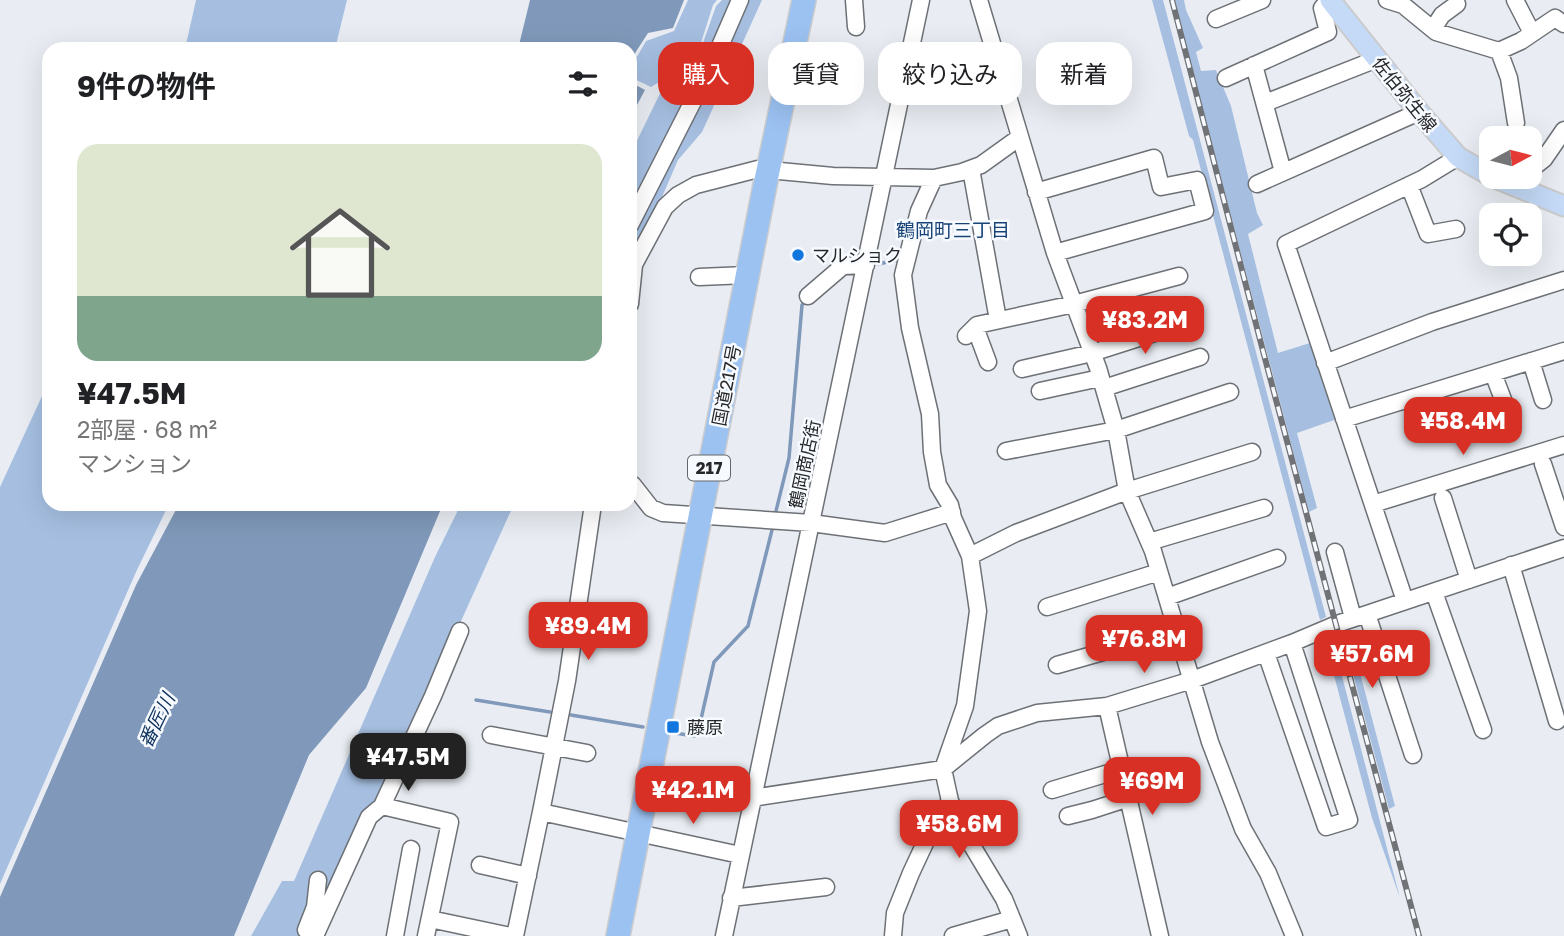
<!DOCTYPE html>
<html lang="ja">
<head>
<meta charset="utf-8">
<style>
  body { margin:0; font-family:"Golos Text","Noto Sans JP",sans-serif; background:#f6f6f6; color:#202124; height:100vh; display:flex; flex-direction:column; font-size:26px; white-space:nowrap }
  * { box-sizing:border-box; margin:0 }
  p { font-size:23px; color:#757577 }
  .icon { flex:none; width:38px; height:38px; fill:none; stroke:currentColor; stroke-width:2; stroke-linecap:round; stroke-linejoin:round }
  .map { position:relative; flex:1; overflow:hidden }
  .drawer { position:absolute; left:42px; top:42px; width:595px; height:469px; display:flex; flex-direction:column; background:#fff; border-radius:21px; box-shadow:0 7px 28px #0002 }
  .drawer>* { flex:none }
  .guide { position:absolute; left:658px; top:42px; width:665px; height:63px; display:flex; gap:14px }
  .needle { width:46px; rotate:83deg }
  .controls { position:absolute; left:1479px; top:126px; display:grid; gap:14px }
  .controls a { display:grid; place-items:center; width:63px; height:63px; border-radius:14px; background:#fff; box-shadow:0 7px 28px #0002; font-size:35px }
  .price { position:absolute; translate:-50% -60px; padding:0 16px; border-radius:14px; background:#d93025; color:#fff; font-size:23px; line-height:46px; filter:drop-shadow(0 2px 4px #0008) }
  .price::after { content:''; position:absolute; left:50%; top:42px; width:21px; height:16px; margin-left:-10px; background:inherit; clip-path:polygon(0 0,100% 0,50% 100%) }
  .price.current { background:#222; color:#fff }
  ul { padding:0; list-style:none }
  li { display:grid; align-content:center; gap:14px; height:371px; padding:0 35px }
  li span { display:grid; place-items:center; height:217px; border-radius:21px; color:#555 }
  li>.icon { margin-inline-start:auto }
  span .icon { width:126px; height:126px; fill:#fffc; stroke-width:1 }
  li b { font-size:30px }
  h2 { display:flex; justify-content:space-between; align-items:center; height:84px; padding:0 35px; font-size:30px }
  .tag { padding:0 24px; border-radius:21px; background:#fff; box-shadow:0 7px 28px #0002; font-size:24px; line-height:63px }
  .tag.current { background:#d93025; color:#fff }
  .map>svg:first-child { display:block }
  .green { fill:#a6bfe1 }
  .water { fill:#8099ba }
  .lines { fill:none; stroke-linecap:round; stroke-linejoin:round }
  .stream { stroke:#8099ba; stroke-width:3.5 }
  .minor-casing { stroke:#6d7176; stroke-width:19 }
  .major-casing { stroke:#cbcbcc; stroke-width:23 }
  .highway-casing { stroke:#cbcbcc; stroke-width:26 }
  .minor { stroke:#fff; stroke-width:16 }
  .major { stroke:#c4daf7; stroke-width:19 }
  .highway { stroke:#9cc2f2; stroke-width:23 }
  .rail-casing { stroke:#707275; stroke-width:6 }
  .rail { stroke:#f7faff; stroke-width:3.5; stroke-dasharray:10; stroke-linecap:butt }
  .poi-dot { fill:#1176de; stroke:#f7faff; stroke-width:2.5 }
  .labels { text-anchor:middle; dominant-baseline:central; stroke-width:5; stroke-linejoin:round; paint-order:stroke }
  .shield { fill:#f7faff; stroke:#656669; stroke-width:2 }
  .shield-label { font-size:16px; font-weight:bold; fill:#262729 }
  .street-label { font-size:18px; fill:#262729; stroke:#f7faff }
  .poi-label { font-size:18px; fill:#262729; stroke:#f7faff; text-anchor:start }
  .neighbourhood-label { font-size:19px; fill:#174376; stroke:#f7faff }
  .water-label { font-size:19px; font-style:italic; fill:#0c315b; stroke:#f7faff }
</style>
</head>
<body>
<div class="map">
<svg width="1564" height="936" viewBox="0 0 1564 936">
  <rect width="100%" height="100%" fill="#e9edf3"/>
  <path class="green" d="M196,0h151l-12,49h-150z
    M688,0h29l-4,5 -15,47 -16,16 -31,19 -21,-10v-8l16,-28 28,-10z
    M722,0h40l-60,132 -24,28 -48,111v-116l36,-74 32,-24 18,-51z
    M1152,0h11l163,617 -6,3 -127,-480 -4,-4z
    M1174,0h10l2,10 17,38 -7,4 5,19 15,-1 15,36 26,107 6,12 -15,9 30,119 35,-11 27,76 -43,15 20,75 -8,4z
    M49,381v123h120l-33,68 -136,312v-397z
    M461,504h53l-133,294 -71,138h-59l31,-55h12l141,-324z
    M1348,627l47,179 -6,3 -48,-180z
    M1331,634l69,264 -28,-80 -48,-180z"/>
  <path class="water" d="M530,0h154l-11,28 -25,5 -18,28v-12h-112z
    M630,82l15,8 -15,28z
    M179,504h264l-77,184 -57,67 -75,181h-234v-39l136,-312z"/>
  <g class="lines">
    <path class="stream" d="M878,264l24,-5
      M776,511l13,-53 13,-153 5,-5
      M476,700l74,12
      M571,715l72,12
      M675,733l19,3 7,-17 13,-57 34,-36 24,-96"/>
    <defs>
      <path id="minor" d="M854,0l2,27
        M979,0l76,253 43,115 18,62 11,61 26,60 57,191 33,87 25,44 26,63
        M1387,0l16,5 33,27 63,19 22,-10 34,-23 9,6
        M1515,0l17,33
        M1216,19l46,-19
        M1433,29l9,-14 15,-11
        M1499,51l10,27 7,45
        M1254,65l29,107
        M1226,78l102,-46 -6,-24 7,-8
        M1265,103l112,-44
        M971,169l27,151
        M1530,170l14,-11 20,-29
        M934,178l-15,33 -16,64 7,53 20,86 2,38 6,33 12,20 3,13 17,38
        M1257,184l162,-72
        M1409,185l19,49 28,-5
        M1036,192l118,-34 7,29 36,-7 8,31 -150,42
        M630,225l84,-165 26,-60
        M630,272l35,-65 13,-12 18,-10 62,-16 75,7 101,2 28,-6 19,-7 39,-28
        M699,277l48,-2
        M808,296l35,-30 23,-1
        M630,304l4,-39
        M975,327l13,35
        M966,336l11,-11 97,-21 105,-28
        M1531,361l12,39
        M1325,363l107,-41 132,-42
        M1022,369l70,-16 94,-30
        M1493,373l14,37
        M1104,388l96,-31
        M1040,391l60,-13
        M1344,419l220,-68
        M1006,451l110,-21 114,-38
        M1543,464l21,63
        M630,485h3l18,23 12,5 148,10 74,10 67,-21
        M1443,498l26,82
        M1373,504l191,-59
        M1149,542l115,-34
        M1335,552l18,66
        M1511,565l46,156
        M1434,592l49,138
        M1167,597l110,-39
        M1405,601l-119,-357 136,-65 36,-22
        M1047,607l112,-35
        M1367,614l46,141
        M1266,653l60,174 23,-7 -57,-177
        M1057,665l120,-34
        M1107,706l53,230
        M491,735l96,18
        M1052,790l70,-21
        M752,798l191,-29 42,-34 13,-9 39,-13 70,-7 85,-26 100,-37 45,-19 227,-76
        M382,806l68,16 -24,114
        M541,812l199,43
        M1068,816l24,-6 37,-12
        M480,865l48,11
        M731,898l95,-11
        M430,919l80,17
        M306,930l9,-23 3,-27
        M315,936l54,-119 13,-11 51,-110 27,-65
        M395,936l16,-87
        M515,936l26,-124 26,-131 26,-177
        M724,936l197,-936
        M893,936l2,-23 16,-40 21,-45 18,-27
        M953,936l59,-17
        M1019,936l-15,-37 -39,-65 -15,-33 -7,-32 22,-63 13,-95 -8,-55 46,-23 111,-42 125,-39"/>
      <path id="major" d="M1330,0l89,112 39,45 33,19
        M1493,177l71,29"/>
      <path id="highway" d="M618,936l147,-751 39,-185"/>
    </defs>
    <use href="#minor" class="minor-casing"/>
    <use href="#major" class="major-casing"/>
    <use href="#highway" class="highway-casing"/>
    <use href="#minor" class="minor"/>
    <use href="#major" class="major"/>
    <use href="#highway" class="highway"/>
    <defs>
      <path id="rail" d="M1172,0l91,351 156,585"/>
    </defs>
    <use href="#rail" class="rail-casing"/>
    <use href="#rail" class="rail"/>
  </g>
  <g class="poi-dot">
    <circle cx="798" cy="255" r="7"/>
    <rect x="666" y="720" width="14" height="14" rx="3.5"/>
  </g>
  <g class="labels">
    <rect class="shield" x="688" y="455.5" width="42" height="25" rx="5"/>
    <g class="shield-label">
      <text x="709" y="468">217</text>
    </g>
    <g class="street-label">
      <text transform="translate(1405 94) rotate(51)">佐伯弥生線</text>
      <text transform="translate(726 385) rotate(-79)">国道217号</text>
      <text transform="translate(804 464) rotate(-78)">鶴岡商店街</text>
    </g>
    <g class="poi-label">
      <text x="812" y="255">マルショク</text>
      <text x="687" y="727">藤原</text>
    </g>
    <g class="neighbourhood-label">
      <text x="953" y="229">鶴岡町三丁目</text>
    </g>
    <g class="water-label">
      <text transform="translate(156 720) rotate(-64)">番匠川</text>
    </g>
  </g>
</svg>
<div class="controls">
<a><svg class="needle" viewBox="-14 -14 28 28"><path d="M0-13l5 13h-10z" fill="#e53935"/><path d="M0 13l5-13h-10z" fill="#757577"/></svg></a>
<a><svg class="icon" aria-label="locate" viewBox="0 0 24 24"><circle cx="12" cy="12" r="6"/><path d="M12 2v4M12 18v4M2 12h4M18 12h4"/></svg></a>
</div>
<b class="price" style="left:1145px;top:356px">¥83.2M</b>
<b class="price" style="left:1463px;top:457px">¥58.4M</b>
<b class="price" style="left:588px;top:662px">¥89.4M</b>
<b class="price" style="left:1144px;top:675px">¥76.8M</b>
<b class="price" style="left:1372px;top:690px">¥57.6M</b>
<b class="price current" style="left:408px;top:793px">¥47.5M</b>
<b class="price" style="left:1152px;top:817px">¥69M</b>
<b class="price" style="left:693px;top:826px">¥42.1M</b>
<b class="price" style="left:959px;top:860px">¥58.6M</b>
<div class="guide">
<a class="tag current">購入</a>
<a class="tag">賃貸</a>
<a class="tag">絞り込み</a>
<a class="tag">新着</a>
</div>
<section class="drawer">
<h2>9件の物件<svg class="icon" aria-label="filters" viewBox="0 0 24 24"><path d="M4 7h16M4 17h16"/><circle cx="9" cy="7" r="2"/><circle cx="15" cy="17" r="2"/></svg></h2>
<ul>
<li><span style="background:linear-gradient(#dfe7d0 70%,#7fa58c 0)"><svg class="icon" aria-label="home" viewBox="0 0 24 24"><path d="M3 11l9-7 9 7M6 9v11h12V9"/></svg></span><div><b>¥47.5M</b><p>2部屋 · 68 m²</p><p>マンション</p></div></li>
</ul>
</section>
</div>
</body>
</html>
